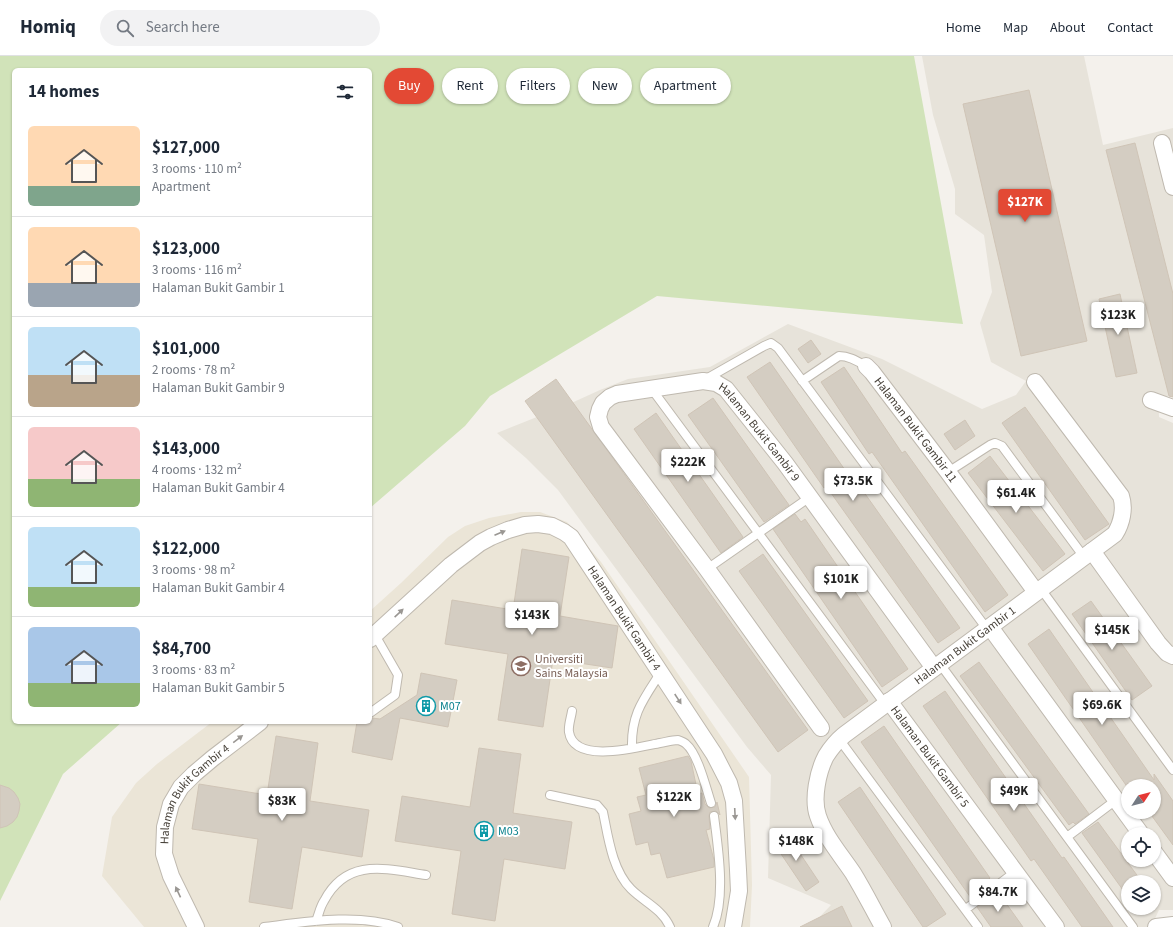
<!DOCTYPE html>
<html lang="en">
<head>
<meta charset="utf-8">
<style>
  body { margin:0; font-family:"Source Sans 3",sans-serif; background:#f2f2f3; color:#1f2937; height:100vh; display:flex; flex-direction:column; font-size:15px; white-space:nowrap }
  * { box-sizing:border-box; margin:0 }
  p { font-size:13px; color:#747a83 }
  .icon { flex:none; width:22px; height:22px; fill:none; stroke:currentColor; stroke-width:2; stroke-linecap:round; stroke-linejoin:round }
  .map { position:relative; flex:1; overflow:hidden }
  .sheet { position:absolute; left:12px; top:12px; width:360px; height:656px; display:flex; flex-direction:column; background:#fff; border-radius:6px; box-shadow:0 1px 3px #0004 }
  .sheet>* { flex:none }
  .guide { position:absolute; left:384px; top:12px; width:380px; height:36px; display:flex; gap:8px }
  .needle { width:26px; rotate:54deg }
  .tools { position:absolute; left:1121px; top:723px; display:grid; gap:8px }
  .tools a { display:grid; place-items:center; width:40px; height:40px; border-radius:50%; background:#fff; box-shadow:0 1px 3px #0004; font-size:20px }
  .price { position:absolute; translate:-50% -34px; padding:0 9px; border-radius:4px; background:#fff; color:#222; font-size:13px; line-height:26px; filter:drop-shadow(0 1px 2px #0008) }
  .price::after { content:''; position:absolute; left:50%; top:24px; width:12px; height:9px; margin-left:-6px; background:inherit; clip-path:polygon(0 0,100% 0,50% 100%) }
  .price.on { background:#e34934; color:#fff }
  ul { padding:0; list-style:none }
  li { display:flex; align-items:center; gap:12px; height:100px; padding:0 16px }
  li+li { border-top:1px solid #e0e1e3 }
  li span { display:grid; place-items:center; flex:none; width:112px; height:80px; border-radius:6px; color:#555 }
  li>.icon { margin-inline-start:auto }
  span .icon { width:48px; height:48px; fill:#fffc; stroke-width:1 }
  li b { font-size:17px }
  h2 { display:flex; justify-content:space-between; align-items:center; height:48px; padding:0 16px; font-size:17px }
  .chip { padding:0 14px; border-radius:18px; background:#fff; box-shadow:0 1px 3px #0004; font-size:14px; line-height:36px }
  .chip.on { background:#e34934; color:#fff }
  header { display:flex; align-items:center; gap:24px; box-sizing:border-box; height:56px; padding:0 20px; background:#fff; border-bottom:1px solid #e0e1e3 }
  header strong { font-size:19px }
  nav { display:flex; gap:22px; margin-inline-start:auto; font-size:14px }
  .search { width:280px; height:36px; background:#f2f2f3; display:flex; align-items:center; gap:10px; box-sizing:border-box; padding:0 14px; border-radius:22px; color:#747a83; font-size:15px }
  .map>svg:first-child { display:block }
  .residential { fill:#e7e3da; fill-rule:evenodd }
  .education { fill:#ebe5d7 }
  .green { fill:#d1e3b9 }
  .building { fill:#d4cdc2; stroke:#cfc4b6 }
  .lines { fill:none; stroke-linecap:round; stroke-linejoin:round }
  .service-casing { stroke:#bfb9af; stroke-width:10 }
  .minor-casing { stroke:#bfb9af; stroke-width:18 }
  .service { stroke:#fff; stroke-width:8 }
  .minor { stroke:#fff; stroke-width:16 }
  .oneway { fill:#9a9793 }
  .labels { text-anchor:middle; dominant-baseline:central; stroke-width:4; stroke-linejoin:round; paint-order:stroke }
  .street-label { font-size:12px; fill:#48423a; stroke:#fff }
  .education-label { font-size:12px; fill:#785e54; stroke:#fff; text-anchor:start }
  .culture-label { font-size:12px; fill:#0d838f; stroke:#fff; text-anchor:start }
</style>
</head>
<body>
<header>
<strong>Homiq</strong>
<div class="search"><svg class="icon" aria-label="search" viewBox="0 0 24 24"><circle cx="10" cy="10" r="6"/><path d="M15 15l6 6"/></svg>Search here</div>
<nav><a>Home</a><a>Map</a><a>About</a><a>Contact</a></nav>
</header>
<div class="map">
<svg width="1173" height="871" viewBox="0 0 1173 871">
  <rect width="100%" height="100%" fill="#f4f1ec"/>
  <path class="residential" d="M922,0h162l19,89 70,-17v269l-15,-2 1,22 14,6v487h-14l-8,17h-341l21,-22 -63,-27 3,-103 -24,-28 -189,-257 -32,-32 -29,-25 70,-28 33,-15 28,-11 82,-12 78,-43 94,35 100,50 34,-14 10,-14 -35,-19 -11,-39 12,-31 -8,-57 -29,-21v-25l-22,-74zM1128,730h26v26h-26zM1128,778h26v26h-26zM1128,826h26v26h-26z"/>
  <path class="education" d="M521,456h19l27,10 34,40 148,215 3,108 -2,42h-606l-42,-51 10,-59 24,-34 21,-19 55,-42h158v-111l31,-28 47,-46 17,-11 24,-8z"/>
  <path class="green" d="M0,0h914l49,268 -306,-28 -167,100 -25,30 -95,82v-438h-356v652h108l-59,52 -63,127z"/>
  <path class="building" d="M1029,34l58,251 -66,15 -58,-252z
    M1135,87l38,151v103l-4,-1 -63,-246z
    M1120,238l17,79 -21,4 -17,-78z
    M811,284l10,14 -13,9 -10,-14z
    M770,306l84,121 2,-2 104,147 -22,15 -112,-157 -2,2 -77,-111z
    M844,311l58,86 3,-2 103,144 -23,17 -113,-160 -3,2 -48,-72z
    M556,323l252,351 -30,22 -253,-351z
    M713,342l76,107 -25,17 -76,-107z
    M1025,351l84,117 -24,16 -83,-117z
    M656,357l87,124 -22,16 -87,-124z
    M965,364l10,16 -20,14 -11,-16z
    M990,400l75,98 -22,17 -75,-98z
    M795,458l6,8 4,-3 103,150 -26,18 -109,-158z
    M522,493l47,8 -9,59 58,10 -6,42 -59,-9 -10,68 -45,-7 10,-66 -63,-10 7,-44 61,10z
    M763,498l105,147 -24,17 -105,-147z
    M1091,545l61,85 -20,14 -60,-86z
    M1049,573l105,151v-6l19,27v44l-24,-33h5v-26h-24l-2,-3v5l-100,-144z
    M979,606l110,152 -14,10 -2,-2 -4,3 -109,-149z
    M421,617l36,7 -9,47 -48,-9 -8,42 -40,-8 5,-30h13v-4h2l8,1 37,-24z
    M945,635l117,167 2,-1 49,70h-31l-48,-68 -3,2 -108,-155z
    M884,670l106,152 -1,1 3,4 -21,15 -110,-156z
    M276,680l42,7 -8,58 59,9 -7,47 -60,-10 -10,62 -43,-7 9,-63 -66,-10 7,-45 68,11z
    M479,692l42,6 -8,59 59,9 -7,47 -61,-10 -9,62 -43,-7 9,-63 -66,-10 7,-45 68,11z
    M688,700l3,5 7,33 4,-1 3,11 4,4 6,-1 2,-5 3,13 -4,-4 -6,1 -1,4 1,13 -4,1 8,30v7l-47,11 -7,-25 -9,2 -3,-13 -12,3 -7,-31 12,-3 -4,-14 9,-2 -7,-27z
    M0,729l9,3 5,4 4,6 2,6 -1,7 -2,6 -4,5 -6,4 -7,2z
    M860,731l86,127 -20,13h-3l-85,-125z
    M1098,766l44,60h-14v15l-46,-64z
    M787,778l32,48 -13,9 -33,-49z
    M998,836l25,35h-32l-14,-20z
    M842,850l10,21h-52z"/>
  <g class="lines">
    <defs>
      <path id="service" d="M706,323l58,-33 7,-3 7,5 209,281
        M802,325l37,-25c10,0 18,5 27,10
        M651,332l234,316
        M948,416l42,-27 5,-2 7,3 82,111
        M707,513l103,-72
        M1041,533l132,181
        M940,608l193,263
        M572,655c-1,7 -4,15 -3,21 5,33 70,15 91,11 6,-1 12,-3 18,-3 3,1 6,2 8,4 12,10 20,44 25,59
        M370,657l25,-18 3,-20 -23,-40
        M839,683l139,188
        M632,692c-1,-34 11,-48 29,-76
        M550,739l47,10 6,7c5,24 9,58 28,77 13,13 31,20 39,38
        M1067,781l49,-37
        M966,853l49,-37
        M316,865c3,-7 4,-14 8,-20 23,-44 62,-32 102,-26
        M264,871c41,-5 94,-14 134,0
        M713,871c13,-30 5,-79 1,-111"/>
      <g id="minor">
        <path d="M1162,87l11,44"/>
        <path id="s1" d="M866,310l6,6 76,100 88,120"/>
        <path d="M1151,344l22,8"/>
        <path d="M1092,495l66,92 9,10 6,3"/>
        <path d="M990,571l151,207"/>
        <path id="s2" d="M370,583l81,-74 29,-22 11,-6 17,-7 17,-5 13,-1 14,2 12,6 7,5 143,217 15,29 5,18 4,69 1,21 -6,36"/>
        <path id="s3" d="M889,645l167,226"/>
        <path id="s4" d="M821,672l-114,-159 -106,-142 -3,-10 2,-8 3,-6 7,-6 7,-3 86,-13 13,2 10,6 59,74 149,205"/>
        <path d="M1154,796l19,26"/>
        <path id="s5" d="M196,871l-25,-51 -7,-22 1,-27 6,-23 10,-17 13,-13 19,-16 47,-36"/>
        <path id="s6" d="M883,871c-10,-18 -19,-36 -30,-54 -12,-18 -28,-36 -35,-57 -6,-17 0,-45 8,-60 5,-8 12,-16 18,-21l271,-201c7,-11 10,-26 6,-38l-86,-114"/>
        <path d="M1156,871l17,-2"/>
      </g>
    </defs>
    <use href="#service" class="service-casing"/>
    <use href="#minor" class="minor-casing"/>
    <use href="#service" class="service"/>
    <use href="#minor" class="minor"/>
  </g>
  <defs><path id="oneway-solid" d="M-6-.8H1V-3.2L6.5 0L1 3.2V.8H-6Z"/></defs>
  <g class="oneway">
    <use href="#oneway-solid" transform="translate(500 477) rotate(-23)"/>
    <use href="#oneway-solid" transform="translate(399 557) rotate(-43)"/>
    <use href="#oneway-solid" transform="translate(678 643) rotate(57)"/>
    <use href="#oneway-solid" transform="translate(238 683) rotate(-37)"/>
    <use href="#oneway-solid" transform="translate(735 758) rotate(87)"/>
    <use href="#oneway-solid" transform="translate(178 836) rotate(-115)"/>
  </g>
  <defs>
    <symbol id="university-ring" viewBox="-11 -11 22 22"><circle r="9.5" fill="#fff" stroke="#8d6e63" stroke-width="1.5"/><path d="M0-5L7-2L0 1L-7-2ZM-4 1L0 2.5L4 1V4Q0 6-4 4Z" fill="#8d6e63"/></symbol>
    <symbol id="building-ring" viewBox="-11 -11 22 22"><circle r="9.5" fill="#fff" stroke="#0f9aa8" stroke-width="1.5"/><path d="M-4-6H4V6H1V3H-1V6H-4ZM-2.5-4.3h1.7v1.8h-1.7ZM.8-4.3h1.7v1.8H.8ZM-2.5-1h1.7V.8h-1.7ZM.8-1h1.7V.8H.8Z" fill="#0f9aa8"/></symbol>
  </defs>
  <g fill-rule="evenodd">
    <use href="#university-ring" x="510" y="599" width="22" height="22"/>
    <use href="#building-ring" x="415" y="639" width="22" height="22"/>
    <use href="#building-ring" x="473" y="764" width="22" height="22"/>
  </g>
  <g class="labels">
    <g class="street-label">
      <text stroke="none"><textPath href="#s1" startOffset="81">Halaman Bukit Gambir 11</textPath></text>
      <text stroke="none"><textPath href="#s4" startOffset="581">Halaman Bukit Gambir 9</textPath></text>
      <text stroke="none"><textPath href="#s2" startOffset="341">Halaman Bukit Gambir 4</textPath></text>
      <text stroke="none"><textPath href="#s6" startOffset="369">Halaman Bukit Gambir 1</textPath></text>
      <text stroke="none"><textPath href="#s3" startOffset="69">Halaman Bukit Gambir 5</textPath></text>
      <text stroke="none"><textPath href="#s5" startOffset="151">Halaman Bukit Gambir 4</textPath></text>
    </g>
    <g class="education-label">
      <text x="535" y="603">Universiti<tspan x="535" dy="14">Sains Malaysia</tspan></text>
    </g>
    <g class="culture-label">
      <text x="440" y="650">M07</text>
      <text x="498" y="775">M03</text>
    </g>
  </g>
</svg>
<div class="tools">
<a><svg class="needle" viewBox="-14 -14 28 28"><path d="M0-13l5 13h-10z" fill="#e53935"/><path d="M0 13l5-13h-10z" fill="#747a83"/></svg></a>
<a><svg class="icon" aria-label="locate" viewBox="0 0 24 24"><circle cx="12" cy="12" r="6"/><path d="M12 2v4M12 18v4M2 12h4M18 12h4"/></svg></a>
<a><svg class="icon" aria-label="layers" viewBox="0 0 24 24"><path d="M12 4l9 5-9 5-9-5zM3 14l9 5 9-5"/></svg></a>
</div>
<b class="price on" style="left:1025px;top:167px">$127K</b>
<b class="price" style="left:1118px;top:280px">$123K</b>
<b class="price" style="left:688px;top:427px">$222K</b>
<b class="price" style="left:853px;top:446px">$73.5K</b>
<b class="price" style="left:1016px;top:458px">$61.4K</b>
<b class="price" style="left:841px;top:544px">$101K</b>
<b class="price" style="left:532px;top:580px">$143K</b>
<b class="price" style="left:1112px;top:595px">$145K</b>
<b class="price" style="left:1102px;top:670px">$69.6K</b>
<b class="price" style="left:1014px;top:756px">$49K</b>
<b class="price" style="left:674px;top:762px">$122K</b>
<b class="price" style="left:282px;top:766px">$83K</b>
<b class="price" style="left:796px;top:806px">$148K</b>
<b class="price" style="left:998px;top:857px">$84.7K</b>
<div class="guide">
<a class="chip on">Buy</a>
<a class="chip">Rent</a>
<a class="chip">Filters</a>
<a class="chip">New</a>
<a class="chip">Apartment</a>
</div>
<section class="sheet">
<h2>14 homes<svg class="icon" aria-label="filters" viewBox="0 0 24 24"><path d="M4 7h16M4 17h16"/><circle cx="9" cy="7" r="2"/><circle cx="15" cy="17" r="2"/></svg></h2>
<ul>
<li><span style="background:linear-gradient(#ffd9b3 75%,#7fa58c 0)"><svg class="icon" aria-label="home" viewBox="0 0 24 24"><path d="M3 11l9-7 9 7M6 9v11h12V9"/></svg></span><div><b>$127,000</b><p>3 rooms · 110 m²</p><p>Apartment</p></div></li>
<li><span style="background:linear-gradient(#ffd9b3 70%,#9aa5b1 0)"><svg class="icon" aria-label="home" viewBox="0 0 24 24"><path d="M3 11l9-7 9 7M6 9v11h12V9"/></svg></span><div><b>$123,000</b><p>3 rooms · 116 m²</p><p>Halaman Bukit Gambir 1</p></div></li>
<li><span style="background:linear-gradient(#bfe0f5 60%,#b9a48a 0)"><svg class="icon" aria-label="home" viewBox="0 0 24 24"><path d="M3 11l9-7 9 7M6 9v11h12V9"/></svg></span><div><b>$101,000</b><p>2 rooms · 78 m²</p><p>Halaman Bukit Gambir 9</p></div></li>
<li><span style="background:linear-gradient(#f6c9c9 65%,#8fb573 0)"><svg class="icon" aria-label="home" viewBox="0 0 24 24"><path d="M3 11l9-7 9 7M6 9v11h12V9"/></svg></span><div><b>$143,000</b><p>4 rooms · 132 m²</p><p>Halaman Bukit Gambir 4</p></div></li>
<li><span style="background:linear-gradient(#bfe0f5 75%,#8fb573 0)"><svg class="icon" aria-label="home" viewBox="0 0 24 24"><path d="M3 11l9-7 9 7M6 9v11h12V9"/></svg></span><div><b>$122,000</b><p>3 rooms · 98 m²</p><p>Halaman Bukit Gambir 4</p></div></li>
<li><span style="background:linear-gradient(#a9c7e8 70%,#8fb573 0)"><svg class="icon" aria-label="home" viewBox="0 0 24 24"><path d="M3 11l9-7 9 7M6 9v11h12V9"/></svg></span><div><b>$84,700</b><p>3 rooms · 83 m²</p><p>Halaman Bukit Gambir 5</p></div></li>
</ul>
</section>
</div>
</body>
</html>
